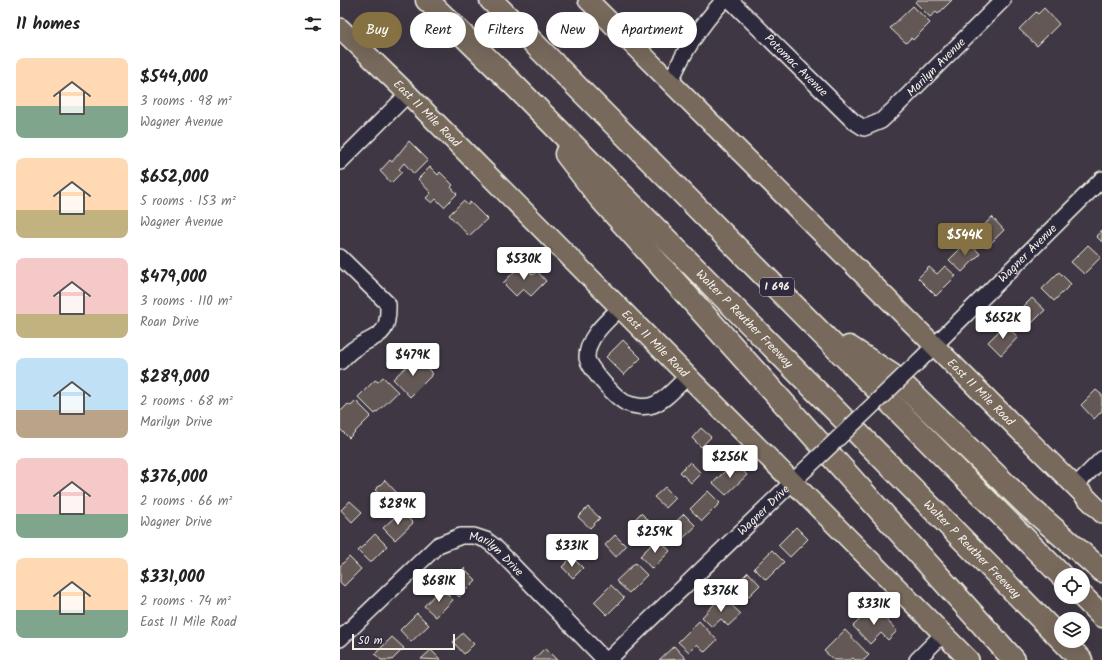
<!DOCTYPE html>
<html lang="en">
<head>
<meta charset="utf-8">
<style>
  body { margin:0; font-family:Kalam,sans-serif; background:#f2f2f2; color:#222; height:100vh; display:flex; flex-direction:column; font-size:15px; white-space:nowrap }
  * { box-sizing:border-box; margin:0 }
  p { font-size:13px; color:#767676 }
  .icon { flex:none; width:22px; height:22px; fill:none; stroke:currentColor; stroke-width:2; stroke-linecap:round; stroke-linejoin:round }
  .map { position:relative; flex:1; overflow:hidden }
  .side { display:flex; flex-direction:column; background:#fff; width:340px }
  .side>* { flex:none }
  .banner { position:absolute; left:12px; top:12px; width:380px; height:36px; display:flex; gap:8px }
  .tools { position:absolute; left:714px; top:568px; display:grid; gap:8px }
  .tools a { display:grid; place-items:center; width:36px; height:36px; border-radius:50%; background:#fff; box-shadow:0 4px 16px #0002; font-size:20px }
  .scale { position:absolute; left:12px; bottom:10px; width:103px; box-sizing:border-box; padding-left:4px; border:2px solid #f4f1e8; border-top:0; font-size:11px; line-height:14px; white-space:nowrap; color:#f4f1e8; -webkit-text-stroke:3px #2f2a3d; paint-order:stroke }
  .price { position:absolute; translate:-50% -34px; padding:0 9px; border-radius:4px; background:#fff; color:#222; font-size:13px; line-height:26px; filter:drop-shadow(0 1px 2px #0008) }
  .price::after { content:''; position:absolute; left:50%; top:24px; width:12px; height:9px; margin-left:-6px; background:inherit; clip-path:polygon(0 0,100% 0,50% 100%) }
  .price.selected { background:#857141; color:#fff }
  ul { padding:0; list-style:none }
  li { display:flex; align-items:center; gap:12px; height:100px; padding:0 16px }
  li span { display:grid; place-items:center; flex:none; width:112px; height:80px; border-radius:8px; color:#555 }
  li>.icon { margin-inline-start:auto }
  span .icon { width:48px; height:48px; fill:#fffc; stroke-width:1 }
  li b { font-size:17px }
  h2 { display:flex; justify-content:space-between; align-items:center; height:48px; padding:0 16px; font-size:17px }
  .pill { padding:0 14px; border-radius:18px; background:#fff; box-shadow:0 4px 16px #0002; font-size:14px; line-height:36px }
  .pill.selected { background:#857141; color:#fff }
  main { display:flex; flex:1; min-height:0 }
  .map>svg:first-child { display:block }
  .building { fill:#645854; stroke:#f4f1e8 }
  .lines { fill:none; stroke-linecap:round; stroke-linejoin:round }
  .minor-casing { stroke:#f4f1e8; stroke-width:18 }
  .major-casing { stroke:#f4f1e8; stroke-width:22 }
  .highway-casing { stroke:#f4f1e8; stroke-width:25 }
  .minor { stroke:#2f2a3d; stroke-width:15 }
  .major { stroke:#77695c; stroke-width:19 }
  .highway { stroke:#77695c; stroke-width:22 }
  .minor-bridge-casing { stroke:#f4f1e8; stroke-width:18; stroke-linecap:butt }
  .minor-bridge { stroke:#2f2a3d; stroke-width:15 }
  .labels { text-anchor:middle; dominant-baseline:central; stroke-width:3; stroke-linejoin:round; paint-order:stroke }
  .shield { fill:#2f2a3d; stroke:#b9b5b5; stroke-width:1 }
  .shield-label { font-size:11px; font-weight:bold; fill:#f4f1e8 }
  .street-label { font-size:12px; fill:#f4f1e8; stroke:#2f2a3d }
</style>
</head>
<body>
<main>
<section class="side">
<h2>11 homes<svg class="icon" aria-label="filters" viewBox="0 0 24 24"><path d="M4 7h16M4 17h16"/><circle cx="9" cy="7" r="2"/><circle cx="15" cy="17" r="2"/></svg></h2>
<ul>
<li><span style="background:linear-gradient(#ffd9b3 60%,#7fa58c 0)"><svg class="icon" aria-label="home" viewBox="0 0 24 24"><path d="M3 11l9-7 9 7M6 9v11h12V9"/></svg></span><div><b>$544,000</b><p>3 rooms · 98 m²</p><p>Wagner Avenue</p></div></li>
<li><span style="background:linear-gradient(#ffd9b3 65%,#c2b280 0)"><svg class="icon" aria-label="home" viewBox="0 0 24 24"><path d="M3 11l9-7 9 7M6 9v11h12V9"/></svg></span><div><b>$652,000</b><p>5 rooms · 153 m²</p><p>Wagner Avenue</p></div></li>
<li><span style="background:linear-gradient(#f6c9c9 70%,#c2b280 0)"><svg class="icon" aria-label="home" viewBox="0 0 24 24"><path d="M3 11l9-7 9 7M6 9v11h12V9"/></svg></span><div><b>$479,000</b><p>3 rooms · 110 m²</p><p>Roan Drive</p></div></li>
<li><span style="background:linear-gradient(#bfe0f5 65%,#b9a48a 0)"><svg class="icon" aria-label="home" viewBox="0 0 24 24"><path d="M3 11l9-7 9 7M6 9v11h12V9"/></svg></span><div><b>$289,000</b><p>2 rooms · 68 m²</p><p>Marilyn Drive</p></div></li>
<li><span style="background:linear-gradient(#f6c9c9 70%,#7fa58c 0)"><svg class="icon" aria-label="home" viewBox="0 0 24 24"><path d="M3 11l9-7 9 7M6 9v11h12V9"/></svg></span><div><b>$376,000</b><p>2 rooms · 66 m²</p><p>Wagner Drive</p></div></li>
<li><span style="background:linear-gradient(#ffd9b3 65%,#7fa58c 0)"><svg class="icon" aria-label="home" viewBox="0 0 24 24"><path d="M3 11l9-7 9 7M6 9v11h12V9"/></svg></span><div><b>$331,000</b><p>2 rooms · 74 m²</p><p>East 11 Mile Road</p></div></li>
</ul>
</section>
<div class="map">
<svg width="762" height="660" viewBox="0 0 762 660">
  <rect width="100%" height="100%" fill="#3f3844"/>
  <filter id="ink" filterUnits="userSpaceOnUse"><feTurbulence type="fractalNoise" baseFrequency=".025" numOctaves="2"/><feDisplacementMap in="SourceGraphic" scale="8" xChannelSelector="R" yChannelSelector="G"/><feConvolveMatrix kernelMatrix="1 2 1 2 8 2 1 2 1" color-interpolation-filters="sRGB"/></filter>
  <g filter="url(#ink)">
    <path class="building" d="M577,0h35l-14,14 -2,-2 -6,5 -15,-15z
      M573,6l17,17 -17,17 -2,-2 -5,5 -16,-15z
      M704,8l15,16 -22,22 -18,-17 17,-17 2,2z
      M69,141l19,19 -14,14 -10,-11 -5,6 3,3 -11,11 -11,-12 10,-11 2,2z
      M90,167l8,8 2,-3 13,13 -2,2 6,7 -13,13 -8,-8 -4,4 -6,-5 5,-5 -13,-14z
      M123,201l5,4 2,-3 17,17 -18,17 -20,-21z
      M652,217l12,13 -17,17 -12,-12z
      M762,230v12l-6,-6z
      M628,241l12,13 -18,18 -13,-12z
      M748,245l13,12 -17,17 -13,-12z
      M182,264l11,11 4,-4 9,10 -15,15 -8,-7 -7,7 -13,-13z
      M605,266l11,10 -20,20 -18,-18 11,-11 8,7z
      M719,272l12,12 -17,17 -12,-12z
      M692,298l13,12 -18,18 -12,-13z
      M665,325l13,12 -17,18 -13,-13z
      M283,340l18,18 -17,17 -18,-18z
      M78,359l15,15 -23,23 -17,-18 17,-16 3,2z
      M43,377l15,15 -23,22 -17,-17 17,-17 3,2z
      M756,390l6,5v16l-8,8 -13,-14z
      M16,401l15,15 -22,22 -9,-9v-17l8,-8 3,2z
      M361,428l10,9 -10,10 -9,-9z
      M350,462l11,11 -10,10 -11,-11z
      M394,462l13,13 -21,20 -13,-12z
      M45,480l11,12 -9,9 -12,-11z
      M325,487l11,11 -10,10 -12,-11z
      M368,491l12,12 -18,18 -12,-12z
      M10,501l12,11 -10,10 -11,-12z
      M248,507l12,11 -10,10 -12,-11z
      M61,511l12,12 -18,17 -12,-12z
      M301,513l11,11 -10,10 -11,-11z
      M344,514l12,12 -19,18 -12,-12z
      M456,527l12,12 -18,18 -12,-12z
      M35,534l12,12 -17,17 -12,-12z
      M275,535l11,11 -10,11 -11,-12z
      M318,538l12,13 -18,18 -12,-13z
      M432,550l12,12 -18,18 -12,-12z
      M9,557l12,12 -17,17 -4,-4v-16z
      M232,557l11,11 -10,10 -11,-11z
      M295,563l12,12 -18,18 -13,-12z
      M124,568l12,12 -17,17 -12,-12z
      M408,572l12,13 -18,18 -12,-13z
      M271,585l13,13 -17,17 -13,-13z
      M101,588l12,12 -17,17 -12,-11z
      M382,596l19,18 -13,12 -7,-7 -9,8 -10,-10z
      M534,606l23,25 -9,9 -7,-7 -11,11 -17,-18z
      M77,613l12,12 -18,17 -11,-12z
      M359,621l18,19 -12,12 -8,-8 -8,8 -11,-10z
      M505,630l24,25 -5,5h-9l-2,-2 -3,2h-16l-10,-9z
      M123,633l11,11 -10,10 -11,-12z
      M52,637l12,11 -12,12h-11l-6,-6z
      M334,646l12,13 -27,1z
      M205,648l12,12h-24z
      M91,650l10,10 -20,-1z"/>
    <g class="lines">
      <defs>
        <g id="minor">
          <path id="s1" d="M390,0l123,121 11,7 17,-7 14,-13 108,-108"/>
          <path d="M331,81c13,-31 30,-56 53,-81"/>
          <path d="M0,162l68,-68"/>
          <path d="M0,257l48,47c1,35 -11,29 -34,45 -5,3 -10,9 -14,13"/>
          <path d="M280,308c-13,13 -33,29 -33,49 0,10 29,41 39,46 7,3 19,5 27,2 13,-5 24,-19 35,-29"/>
          <path id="s2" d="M579,361l183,-182"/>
          <path d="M735,486l27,-27"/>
          <path id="s3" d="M0,639l98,-94 23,-9h13l12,4 8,6 111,114"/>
          <path id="s4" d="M268,660l198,-191"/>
          <path d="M577,660l26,-26"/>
        </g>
        <g id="major">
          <path id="s5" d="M248,0l514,513"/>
          <path id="s6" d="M0,28l68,66 561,566"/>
        </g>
        <g id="highway">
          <path id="s7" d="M87,0l88,86 546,553"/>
          <path d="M151,0l570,575"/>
          <path d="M226,154l33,43 415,463"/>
          <path d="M509,347l46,30 133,129 74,65"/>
          <path d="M743,597l19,19"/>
          <path d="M723,641l18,19"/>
        </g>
      </defs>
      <use href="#minor" class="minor-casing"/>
      <use href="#major" class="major-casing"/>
      <use href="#highway" class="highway-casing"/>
      <use href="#minor" class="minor"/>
      <use href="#major" class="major"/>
      <use href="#highway" class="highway"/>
      <defs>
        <path id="minor-bridge" d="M466,469l113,-108"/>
      </defs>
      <use href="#minor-bridge" class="minor-bridge-casing"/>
      <use href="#minor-bridge" class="minor-bridge"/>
    </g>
  </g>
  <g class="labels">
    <rect class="shield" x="420" y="278" width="34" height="18" rx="3"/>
    <g class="shield-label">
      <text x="437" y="287">I 696</text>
    </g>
    <g class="street-label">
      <text stroke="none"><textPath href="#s1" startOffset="93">Potomac Avenue</textPath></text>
      <text stroke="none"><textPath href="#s1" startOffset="281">Marilyn Avenue</textPath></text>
      <text stroke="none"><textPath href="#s6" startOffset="122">East 11 Mile Road</textPath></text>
      <text stroke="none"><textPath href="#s2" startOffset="153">Wagner Avenue</textPath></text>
      <text stroke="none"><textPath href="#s7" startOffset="450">Walter P Reuther Freeway</textPath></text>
      <text stroke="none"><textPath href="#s6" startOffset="446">East 11 Mile Road</textPath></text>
      <text stroke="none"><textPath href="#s5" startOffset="555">East 11 Mile Road</textPath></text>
      <text stroke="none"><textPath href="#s4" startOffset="216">Wagner Drive</textPath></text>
      <text stroke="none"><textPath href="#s7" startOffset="774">Walter P Reuther Freeway</textPath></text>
      <text stroke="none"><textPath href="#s3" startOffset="202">Marilyn Drive</textPath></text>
    </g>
  </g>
</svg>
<div class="tools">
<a><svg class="icon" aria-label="locate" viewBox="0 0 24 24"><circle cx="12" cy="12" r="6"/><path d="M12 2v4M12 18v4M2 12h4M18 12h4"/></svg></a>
<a><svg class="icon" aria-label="layers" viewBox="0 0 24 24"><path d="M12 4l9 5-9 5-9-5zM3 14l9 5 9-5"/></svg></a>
</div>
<div class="scale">50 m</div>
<b class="price selected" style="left:625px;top:257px">$544K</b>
<b class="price" style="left:184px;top:281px">$530K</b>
<b class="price" style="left:663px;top:340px">$652K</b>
<b class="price" style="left:73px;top:377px">$479K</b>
<b class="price" style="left:390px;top:479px">$256K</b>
<b class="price" style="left:58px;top:526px">$289K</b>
<b class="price" style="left:315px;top:554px">$259K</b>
<b class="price" style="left:232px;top:568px">$331K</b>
<b class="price" style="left:99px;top:603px">$681K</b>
<b class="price" style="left:381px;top:613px">$376K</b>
<b class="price" style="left:534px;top:626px">$331K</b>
<div class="banner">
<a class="pill selected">Buy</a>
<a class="pill">Rent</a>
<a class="pill">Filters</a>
<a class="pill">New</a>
<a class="pill">Apartment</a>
</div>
</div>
</main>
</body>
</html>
